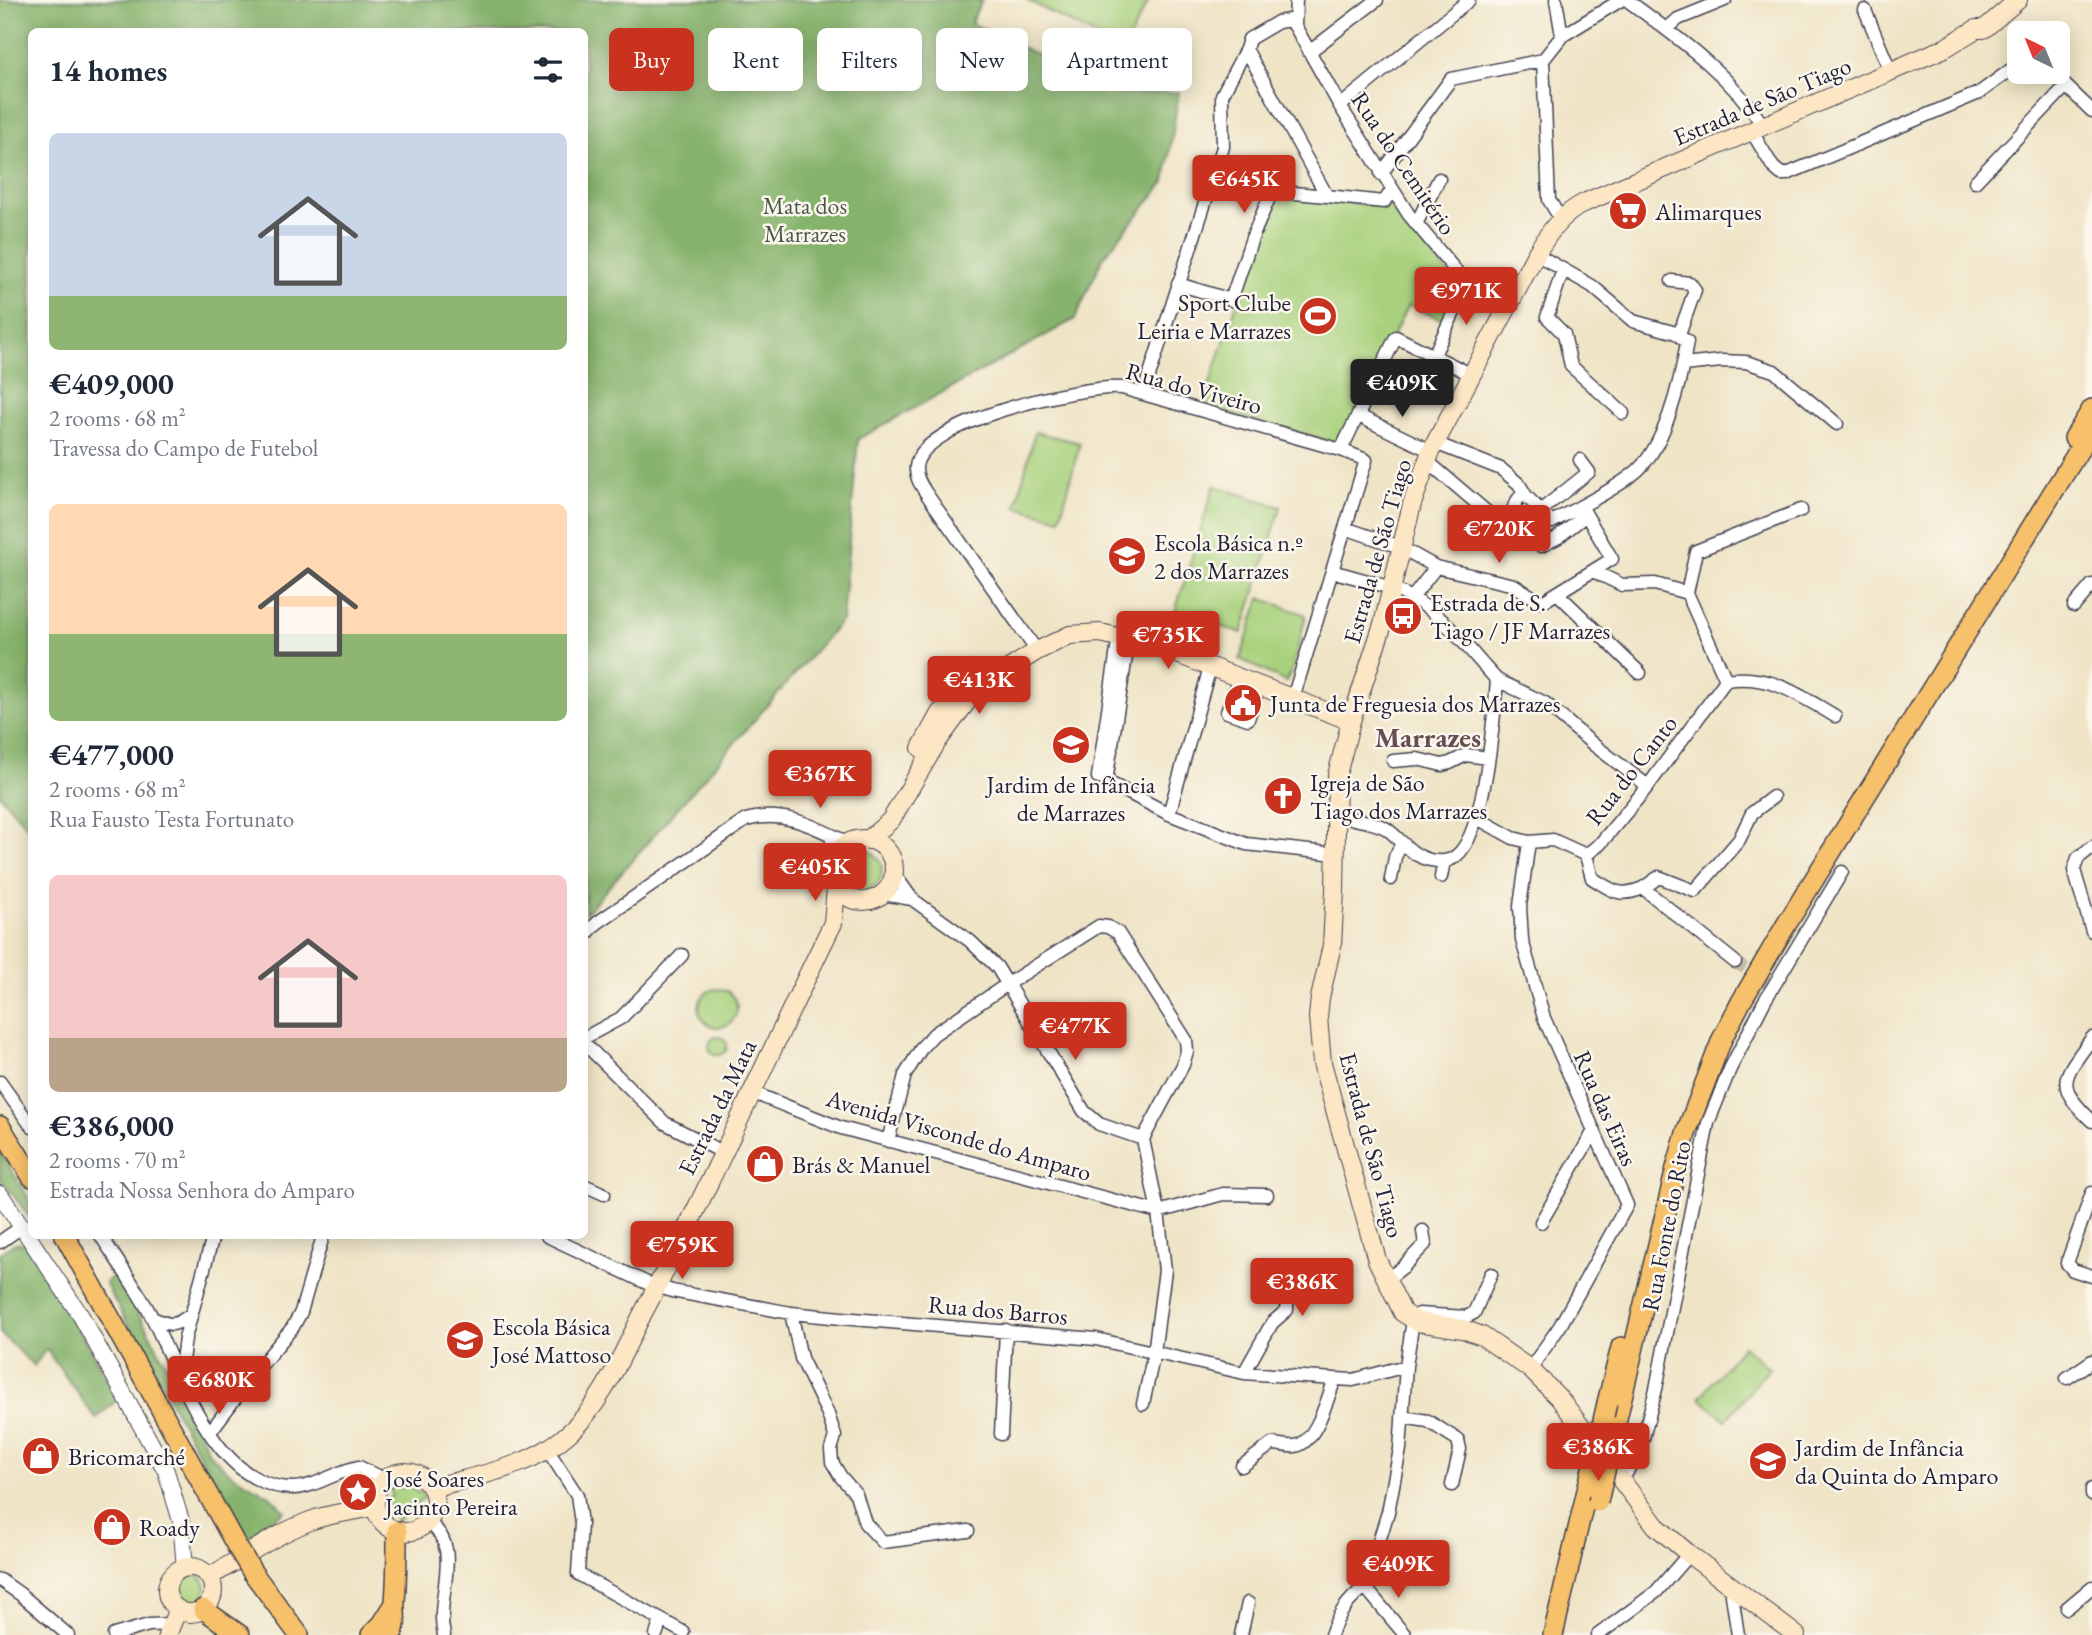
<!DOCTYPE html>
<html lang="en">
<head>
<meta charset="utf-8">
<style>
  body { margin:0; font-family:"EB Garamond",serif; background:#f6f6f7; color:#1f2937; height:100vh; display:flex; flex-direction:column; font-size:26px; white-space:nowrap }
  * { box-sizing:border-box; margin:0 }
  p { font-size:23px; color:#747a83 }
  .icon { flex:none; width:38px; height:38px; fill:none; stroke:currentColor; stroke-width:2; stroke-linecap:round; stroke-linejoin:round }
  .map { position:relative; flex:1; overflow:hidden }
  .sheet { position:absolute; left:28px; top:28px; width:560px; height:1211px; display:flex; flex-direction:column; background:#fff; border-radius:10px; box-shadow:0 4px 18px #0003 }
  .sheet>* { flex:none }
  .banner { position:absolute; left:609px; top:28px; width:665px; height:63px; display:flex; gap:14px }
  .needle { width:46px; rotate:317deg }
  .fabs { position:absolute; left:2007px; top:21px; display:grid; gap:14px }
  .fabs a { display:grid; place-items:center; width:63px; height:63px; border-radius:10px; background:#fff; box-shadow:0 4px 18px #0003; font-size:35px }
  .price { position:absolute; translate:-50% -60px; padding:0 16px; border-radius:7px; background:#c8321e; color:#fff; font-size:23px; line-height:46px; filter:drop-shadow(0 2px 4px #0008) }
  .price::after { content:''; position:absolute; left:50%; top:42px; width:21px; height:16px; margin-left:-10px; background:inherit; clip-path:polygon(0 0,100% 0,50% 100%) }
  .price.on { background:#222; color:#fff }
  ul { padding:0; list-style:none }
  li { display:grid; align-content:center; gap:14px; height:371px; padding:0 21px }
  li span { display:grid; place-items:center; height:217px; border-radius:10px; color:#555 }
  li>.icon { margin-inline-start:auto }
  span .icon { width:126px; height:126px; fill:#fffc; stroke-width:1 }
  li b { font-size:30px }
  h2 { display:flex; justify-content:space-between; align-items:center; height:84px; padding:0 21px; font-size:30px }
  .chip { padding:0 24px; border-radius:10px; background:#fff; box-shadow:0 4px 18px #0003; font-size:24px; line-height:63px }
  .chip.on { background:#c8321e; color:#fff }
  .map>svg:first-child { display:block }
  .green { fill:#a9d17d; stroke:#667a5c; stroke-width:2 }
  .forest { fill:#86b36c; stroke:#546a54; stroke-width:2 }
  .lines { fill:none; stroke-linecap:round; stroke-linejoin:round }
  .minor-tunnel { stroke:#c6bdaa; stroke-width:12; stroke-dasharray:12 6; stroke-linecap:butt }
  .minor-casing { stroke:#413f50; stroke-width:15 }
  .tertiary-casing { stroke:#413f50; stroke-width:18 }
  .secondary-casing { stroke:#413f50; stroke-width:20 }
  .primary-casing { stroke:#413f50; stroke-width:22 }
  .trunk-casing { stroke:#413f50; stroke-width:22 }
  .minor { stroke:#fff; stroke-width:12 }
  .tertiary { stroke:#fff; stroke-width:16 }
  .secondary { stroke:#fce6c4; stroke-width:18 }
  .primary { stroke:#f7c06b; stroke-width:19 }
  .trunk { stroke:#f7c06b; stroke-width:19 }
  .primary-bridge-casing { stroke:#413f50; stroke-width:22; stroke-linecap:butt }
  .trunk-bridge-casing { stroke:#413f50; stroke-width:22; stroke-linecap:butt }
  .primary-bridge { stroke:#f7c06b; stroke-width:19 }
  .trunk-bridge { stroke:#f7c06b; stroke-width:19 }
  .labels { text-anchor:middle; dominant-baseline:central; stroke-width:5; stroke-linejoin:round; paint-order:stroke }
  .street-label { font-size:24px; fill:#22223b; stroke:#fbf7ec }
  .park-label { font-size:24px; fill:#4a574f; stroke:#fbf7ec }
  .poi-label { font-size:24px; fill:#22223b; stroke:#fbf7ec; text-anchor:start }
  .quarter-label { font-size:28px; font-weight:bold; fill:#654c55; stroke:#fbf7ec }
</style>
</head>
<body>
<div class="map">
<svg width="2092" height="1635" viewBox="0 0 2092 1635">
  <rect width="100%" height="100%" fill="#fbf7ec"/>
  <filter id="ink" filterUnits="userSpaceOnUse"><feTurbulence type="fractalNoise" baseFrequency=".0143" numOctaves="2"/><feDisplacementMap in="SourceGraphic" scale="14" xChannelSelector="R" yChannelSelector="G"/><feConvolveMatrix kernelMatrix="1 2 1 2 8 2 1 2 1" color-interpolation-filters="sRGB"/></filter>
  <filter id="wash" filterUnits="userSpaceOnUse"><feTurbulence type="fractalNoise" baseFrequency=".00686" numOctaves="4" result="noise"/><feDisplacementMap in="SourceGraphic" scale="28" xChannelSelector="R" yChannelSelector="G"/><feGaussianBlur stdDeviation="1.57" result="paint"/><feColorMatrix in="noise" values="0 0 0 0 0 0 0 0 0 0 0 0 0 0 0 0 0 1.4 0 .05"/><feComposite in="paint" operator="in"/></filter>
  <g filter="url(#wash)">
    <rect width="100%" height="100%" fill="#efe4c6"/>
    <path class="green" d="M1027,0h122l-26,50z
      M1273,196l117,10 71,81 -16,34 -37,-16 -67,136 -7,1 -132,-35z
      M1035,432l45,11 -20,76 -44,-12z
      M1214,486l67,21 -39,126 -67,-21z
      M1260,598l46,17 -14,54 -6,13 -46,-23z
      M842 870a20 20 0 1 1 40 0a20 20 0 1 1-40 0Z
      M699 1008a19 19 0 1 1 38 0a19 19 0 1 1-38 0Z
      M709 1046a9 9 0 1 1 18 0a9 9 0 1 1-18 0Z
      M1743,1346l26,22 -43,52 -27,-22z
      M411,1479l3,12 13,4 -11,10 4,13 -13,-6 -11,10 -2,-15 -12,-3 10,-8 -2,-12 11,4z
      M174 1589a16 16 0 1 1 32 0a16 16 0 1 1-32 0Z"/>
    <path class="forest" d="M0,0h982l-11,23 148,71 60,-2 -14,90 -62,75 -28,62 -217,120 -16,181 -257,294 -1,-882h-552l-1,799 -31,-36z
      M0,1150l31,53v16l-31,-41z
      M15,1243l11,1 27,40 65,115 -22,20 -50,-70 -12,17 -34,-33v-80z
      M117,1273l69,129 23,51 22,21 39,22 15,15 -27,20 -10,13 -143,-261z"/>
  </g>
  <g filter="url(#ink)">
    <g class="lines">
      <path class="minor-tunnel" d="M1735,962l37,24"/>
      <defs>
        <path id="minor" d="M1556,0l6,36
          M1627,0c50,37 103,74 137,127
          M1865,10l26,63
          M1295,26l1,-26
          M1667,29l11,-10 47,-19
          M1246,49l81,147 57,6 8,-12
          M1309,52l68,-52
          M2051,72l15,14
          M1340,106l129,-106
          M1752,132l21,35 8,7h6l192,-81 41,-30
          M1381,174l70,-95 92,-19
          M1975,182l91,-96 26,25
          M1560,218l-11,-18 -6,-140 19,-24 59,-36
          M1416,224l23,-45
          M1563,270l-16,47 17,17 7,32 52,47
          M1672,281l18,2 5,7 -16,45
          M1178,284l53,16 21,-62 20,-47 55,5
          M1434,355l33,-71
          M1683,365l38,-4 25,1 28,9 63,53
          M1144,392l79,-245 -1,-52 24,-46 3,-10 29,-17 11,-2 6,6 45,80 69,109 58,69 38,28
          M1359,416l72,35
          M1435,443l66,26 18,15 7,12 26,26c26,-15 56,-28 80,-47 33,-24 49,-95 55,-133l-11,-9 -43,-12 -41,-35 -56,-32
          M1341,450l55,-113 76,38
          M1427,461l74,63
          M1524,492c-4,5 -9,10 -10,15 -4,14 18,32 27,39l16,-8 29,-23
          M1540,511l49,-39 -9,-12
          M1345,528l55,19 36,20 78,18 25,16h5l68,-42 -31,-53
          M1332,571c26,8 54,13 78,26 35,18 60,55 87,83 -3,37 -12,154 -41,176 -7,6 -17,6 -26,4 -19,-4 -28,-20 -43,-31 -10,-7 -39,-11 -52,-14
          M1593,571l29,14 33,-1 32,9 39,87c44,-7 73,15 109,36
          M1557,593l83,80
          M1687,593l9,-42 105,-41
          M1412,598l24,-31
          M2074,606l18,-21
          M1119,636l-21,141 71,37 77,30 90,10
          M1037,651l-109,-155c-5,-8 -13,-18 -12,-29 4,-46 166,-82 206,-79l219,62 25,10 -73,238
          M1239,678l-12,34 21,7 11,-33
          M1497,680l48,23 49,42 54,41
          M1393,761l24,-2 25,6 8,-2 16,-8 22,3
          M1106,781l23,-143
          M1169,814l41,-147
          M1477,818l36,20 16,4 24,-2 33,15 14,-11 48,-58 78,-106
          M830,835l7,18
          M1529,842l-9,64 2,34 22,78 83,187 -67,121 -30,43
          M2092,847l-14,11 -4,12 18,61
          M1586,855l6,23c21,13 27,20 51,10l92,74
          M894,874l18,25 58,42 27,26 87,144 15,13 44,15
          M1441,877l3,-16
          M1391,879l4,-22 7,-14
          M1643,888l16,-11 36,14 44,-51 13,-27 21,-16
          M883,894l29,5
          M584,937l13,-14 149,-103c38,-11 69,7 102,23
          M584,1038l37,-20 61,-63
          M2092,1038c-29,40 -39,46 0,83
          M584,1043l81,80 57,29
          M0,1082l32,45
          M751,1092l90,36 317,84 65,-18 44,1
          M888,1141l17,-66 17,-28 12,-13 75,-51 90,-57 9,1 10,6 68,107 1,11 -4,14 -40,74 15,73 7,58 -11,83 -11,51
          M584,1185l20,9
          M2092,1193l-25,70 6,7 19,6
          M1541,1222l53,-91
          M101,1236c17,26 36,53 51,81 28,57 63,172 142,171 23,-1 42,-17 65,-21l19,9 3,8
          M547,1236l100,47 25,8 119,22 50,5 255,21 148,34 91,6
          M0,1242l23,-16
          M1386,1280l17,-13 22,-23 -2,-13
          M791,1313l10,45 27,56 7,22 -4,14 1,12 9,15 15,17 9,29 18,19 85,-11
          M152,1318c19,8 22,9 38,-3
          M1244,1373l28,-50 15,-13v-33l-16,-10
          M180,1376l5,-38 28,-102
          M2067,1378l25,-17
          M1402,1417l26,4 30,19 2,9 -8,36
          M210,1432l42,-56 41,-49 8,-15 22,-76
          M1001,1434l5,-104
          M547,1449l30,46 4,28 -3,51 105,58
          M1242,1466l30,-22c7,0 16,3 23,2 21,-2 33,-50 40,-67l18,1 53,-14
          M1620,1480l7,-8 16,-34 13,-49 52,-266 22,-54 34,-67 78,-130
          M2092,1489v6
          M427,1522c39,24 7,74 17,113
          M0,1580l20,14 48,41
          M1365,1587l23,-75 12,-63 6,-83 7,-46 6,-6 47,3 8,-4 17,-39
          M1365,1587l40,48
          M1735,1589l-3,6 6,40
          M2067,1608l25,-21
          M114,1635l35,-10 23,-1
          M656,1635l5,-15
          M1241,1635l7,-32
          M1331,1635c7,-21 17,-35 34,-48
          M1598,1635l58,-43 33,-38"/>
        <path id="tertiary" d="M0,1194l81,122 85,155 15,50 4,47"/>
        <path id="secondary" d="M921,748l19,-35 20,-17
          M832 870a31 31 0 1 1 62 0a31 31 0 1 1-62 0Z
          M868,840l23,-20 46,-78 34,-46 12,-11 54,-34 33,-16 30,-2 54,12 197,76
          M375 1502a30 30 0 1 1 60 0a30 30 0 1 1-60 0Z
          M432,1488c46,-13 98,-20 136,-54 35,-31 54,-80 75,-121 68,-127 126,-260 190,-390l3,-36
          M167 1590a23 23 0 1 1 46 0a23 23 0 1 1-46 0Z
          M209,1577c33,-19 65,-42 101,-56 21,-8 43,-9 65,-15
          M167,1635l11,-26
          M1796,1635l-107,-81 -33,-28 -96,-127 -30,-30 -48,-33 -19,-7 -45,-7 -15,-9 -26,-53 -55,-197 -4,-46 2,-19 12,-53 3,-54 2,-116 14,-54 32,-97 29,-120 19,-53 105,-197c13,-22 25,-39 48,-51l361,-155 31,-19h8l34,-29"/>
        <path id="primary" d="M0,1126l32,51
          M65,1236l171,309
          M253,1573l46,62
          M203,1609l37,26
          M371,1635l11,-11 12,-19
          M392,1635c6,-13 2,-21 3,-34 2,-23 2,-46 2,-70"/>
        <path id="trunk" d="M2074,438l18,-29
          M1607,1403l14,-56
          M1615,1427l61,-259 11,-38 35,-91 19,-37 45,-77 306,-496
          M1553,1635l35,-149"/>
      </defs>
      <use href="#minor" class="minor-casing"/>
      <use href="#tertiary" class="tertiary-casing"/>
      <use href="#secondary" class="secondary-casing"/>
      <use href="#primary" class="primary-casing"/>
      <use href="#trunk" class="trunk-casing"/>
      <use href="#minor" class="minor"/>
      <use href="#tertiary" class="tertiary"/>
      <use href="#secondary" class="secondary"/>
      <use href="#primary" class="primary"/>
      <use href="#trunk" class="trunk"/>
      <defs>
        <path id="primary-bridge" d="M236,1545l17,28"/>
        <path id="trunk-bridge" d="M1588,1486l19,-83
          M1598,1502l17,-75"/>
      </defs>
      <use href="#primary-bridge" class="primary-bridge-casing"/>
      <use href="#trunk-bridge" class="trunk-bridge-casing"/>
      <use href="#primary-bridge" class="primary-bridge"/>
      <use href="#trunk-bridge" class="trunk-bridge"/>
    </g>
  </g>
  <defs>
    <symbol id="supermarket-disc" viewBox="-11 -11 22 22"><circle r="9.5" fill="#c8321e" stroke="#fbf7ec"/><path d="M-6-5.5h2.5l.6 2H6L4.5 2H-2.5L-4.4-4H-6ZM-1.5 3.2a1.3 1.3 0 1 0 .1 0ZM3 3.2a1.3 1.3 0 1 0 .1 0Z" fill="#fff"/></symbol>
    <symbol id="stadium-disc" viewBox="-11 -11 22 22"><circle r="9.5" fill="#c8321e" stroke="#fbf7ec"/><path d="M0-5a6.5 5 0 1 0 0 10a6.5 5 0 1 0 0-10ZM-3.5-1.8h7v3.6h-7Z" fill="#fff"/></symbol>
    <symbol id="school-disc" viewBox="-11 -11 22 22"><circle r="9.5" fill="#c8321e" stroke="#fbf7ec"/><path d="M0-5L7-2L0 1L-7-2ZM-4 1L0 2.5L4 1V4Q0 6-4 4Z" fill="#fff"/></symbol>
    <symbol id="bus-disc" viewBox="-11 -11 22 22"><circle r="9.5" fill="#c8321e" stroke="#fbf7ec"/><path d="M-5-6H5V4H4V6H2V4H-2V6H-4V4H-5ZM-3.5-4V0h7V-4ZM-3.5 1.2v1.5H-2V1.2ZM2 1.2v1.5H3.5V1.2Z" fill="#fff"/></symbol>
    <symbol id="civic-disc" viewBox="-11 -11 22 22"><circle r="9.5" fill="#c8321e" stroke="#fbf7ec"/><path d="M-.6-6.5H3V-4.5H.6V-3L4-1V1h2V6H-6V1h2V-1L-.6-3ZM-1.2 2.5V6h2.4V2.5Z" fill="#fff"/></symbol>
    <symbol id="church-disc" viewBox="-11 -11 22 22"><circle r="9.5" fill="#c8321e" stroke="#fbf7ec"/><path d="M-1.2-6h2.4v3.5h3.3v2.4h-3.3V6h-2.4V-.1h-3.3v-2.4h3.3Z" fill="#fff"/></symbol>
    <symbol id="shop-disc" viewBox="-11 -11 22 22"><circle r="9.5" fill="#c8321e" stroke="#fbf7ec"/><path d="M-5-2.5h2.3a2.7 3.5 0 0 1 5.4 0H5L5.5 6h-11ZM-1.5-2.5h3a1.5 2.3 0 0 0-3 0Z" fill="#fff"/></symbol>
    <symbol id="sight-disc" viewBox="-11 -11 22 22"><circle r="9.5" fill="#c8321e" stroke="#fbf7ec"/><path d="M0-6L1.8-2.2L6-1.7L2.9 1.2L3.7 5.4L0 3.3L-3.7 5.4L-2.9 1.2L-6-1.7L-1.8-2.2Z" fill="#fff"/></symbol>
  </defs>
  <g fill-rule="evenodd">
    <use href="#supermarket-disc" x="1606" y="189" width="44" height="44"/>
    <use href="#stadium-disc" x="1296" y="294" width="44" height="44"/>
    <use href="#school-disc" x="1105" y="534" width="44" height="44"/>
    <use href="#bus-disc" x="1381" y="594" width="44" height="44"/>
    <use href="#civic-disc" x="1221" y="681" width="44" height="44"/>
    <use href="#school-disc" x="1049" y="723" width="44" height="44"/>
    <use href="#church-disc" x="1261" y="774" width="44" height="44"/>
    <use href="#shop-disc" x="743" y="1142" width="44" height="44"/>
    <use href="#school-disc" x="443" y="1318" width="44" height="44"/>
    <use href="#shop-disc" x="19" y="1434" width="44" height="44"/>
    <use href="#school-disc" x="1746" y="1439" width="44" height="44"/>
    <use href="#sight-disc" x="336" y="1470" width="44" height="44"/>
    <use href="#shop-disc" x="90" y="1505" width="44" height="44"/>
  </g>
  <g class="labels">
    <g class="street-label">
      <text transform="translate(1762 101) rotate(-23)">Estrada de São Tiago</text>
      <text transform="translate(1404 163) rotate(56)">Rua do Cemitério</text>
      <text transform="translate(1194 388) rotate(15)">Rua do Viveiro</text>
      <text transform="translate(1377 551) rotate(-74)">Estrada de São Tiago</text>
      <text transform="translate(1631 770) rotate(-52)">Rua do Canto</text>
      <text transform="translate(717 1107) rotate(-64)">Estrada da Mata</text>
      <text transform="translate(1606 1108) rotate(66)">Rua das Eiras</text>
      <text transform="translate(959 1135) rotate(16)">Avenida Visconde do Amparo</text>
      <text transform="translate(1372 1145) rotate(75)">Estrada de São Tiago</text>
      <text transform="translate(1666 1226) rotate(-79)">Rua Fonte do Rito</text>
      <text transform="translate(998 1310) rotate(5)">Rua dos Barros</text>
    </g>
    <g class="park-label">
      <text x="805" y="205">Mata dos<tspan x="805" dy="28">Marrazes</tspan></text>
    </g>
    <g class="poi-label">
      <text x="1655" y="211">Alimarques</text>
      <text x="1291" y="302" text-anchor="end">Sport Clube<tspan x="1291" dy="28">Leiria e Marrazes</tspan></text>
      <text x="1154" y="542">Escola Básica n.º<tspan x="1154" dy="28">2 dos Marrazes</tspan></text>
      <text x="1430" y="602">Estrada de S.<tspan x="1430" dy="28">Tiago / JF Marrazes</tspan></text>
      <text x="1270" y="703">Junta de Freguesia dos Marrazes</text>
      <text x="1310" y="782">Igreja de São<tspan x="1310" dy="28">Tiago dos Marrazes</tspan></text>
      <text x="1071" y="784" text-anchor="middle">Jardim de Infância<tspan x="1071" dy="28">de Marrazes</tspan></text>
      <text x="792" y="1164">Brás &amp; Manuel</text>
      <text x="492" y="1326">Escola Básica<tspan x="492" dy="28">José Mattoso</tspan></text>
      <text x="1795" y="1447">Jardim de Infância<tspan x="1795" dy="28">da Quinta do Amparo</tspan></text>
      <text x="68" y="1456">Bricomarché</text>
      <text x="385" y="1478">José Soares<tspan x="385" dy="28">Jacinto Pereira</tspan></text>
      <text x="139" y="1527">Roady</text>
    </g>
    <g class="quarter-label">
      <text x="1428" y="737">Marrazes</text>
    </g>
  </g>
</svg>
<div class="fabs">
<a><svg class="needle" viewBox="-14 -14 28 28"><path d="M0-13l5 13h-10z" fill="#e53935"/><path d="M0 13l5-13h-10z" fill="#747a83"/></svg></a>
</div>
<b class="price" style="left:1244px;top:215px">€645K</b>
<b class="price" style="left:1466px;top:327px">€971K</b>
<b class="price on" style="left:1402px;top:419px">€409K</b>
<b class="price" style="left:1499px;top:565px">€720K</b>
<b class="price" style="left:1168px;top:671px">€735K</b>
<b class="price" style="left:979px;top:716px">€413K</b>
<b class="price" style="left:820px;top:810px">€367K</b>
<b class="price" style="left:815px;top:903px">€405K</b>
<b class="price" style="left:1075px;top:1062px">€477K</b>
<b class="price" style="left:682px;top:1281px">€759K</b>
<b class="price" style="left:1302px;top:1318px">€386K</b>
<b class="price" style="left:219px;top:1416px">€680K</b>
<b class="price" style="left:1598px;top:1483px">€386K</b>
<b class="price" style="left:1398px;top:1600px">€409K</b>
<div class="banner">
<a class="chip on">Buy</a>
<a class="chip">Rent</a>
<a class="chip">Filters</a>
<a class="chip">New</a>
<a class="chip">Apartment</a>
</div>
<section class="sheet">
<h2>14 homes<svg class="icon" aria-label="filters" viewBox="0 0 24 24"><path d="M4 7h16M4 17h16"/><circle cx="9" cy="7" r="2"/><circle cx="15" cy="17" r="2"/></svg></h2>
<ul>
<li><span style="background:linear-gradient(#c9d6e8 75%,#8fb573 0)"><svg class="icon" aria-label="home" viewBox="0 0 24 24"><path d="M3 11l9-7 9 7M6 9v11h12V9"/></svg></span><div><b>€409,000</b><p>2 rooms · 68 m²</p><p>Travessa do Campo de Futebol</p></div></li>
<li><span style="background:linear-gradient(#ffd9b3 60%,#8fb573 0)"><svg class="icon" aria-label="home" viewBox="0 0 24 24"><path d="M3 11l9-7 9 7M6 9v11h12V9"/></svg></span><div><b>€477,000</b><p>2 rooms · 68 m²</p><p>Rua Fausto Testa Fortunato</p></div></li>
<li><span style="background:linear-gradient(#f6c9c9 75%,#b9a48a 0)"><svg class="icon" aria-label="home" viewBox="0 0 24 24"><path d="M3 11l9-7 9 7M6 9v11h12V9"/></svg></span><div><b>€386,000</b><p>2 rooms · 70 m²</p><p>Estrada Nossa Senhora do Amparo</p></div></li>
</ul>
</section>
</div>
</body>
</html>
